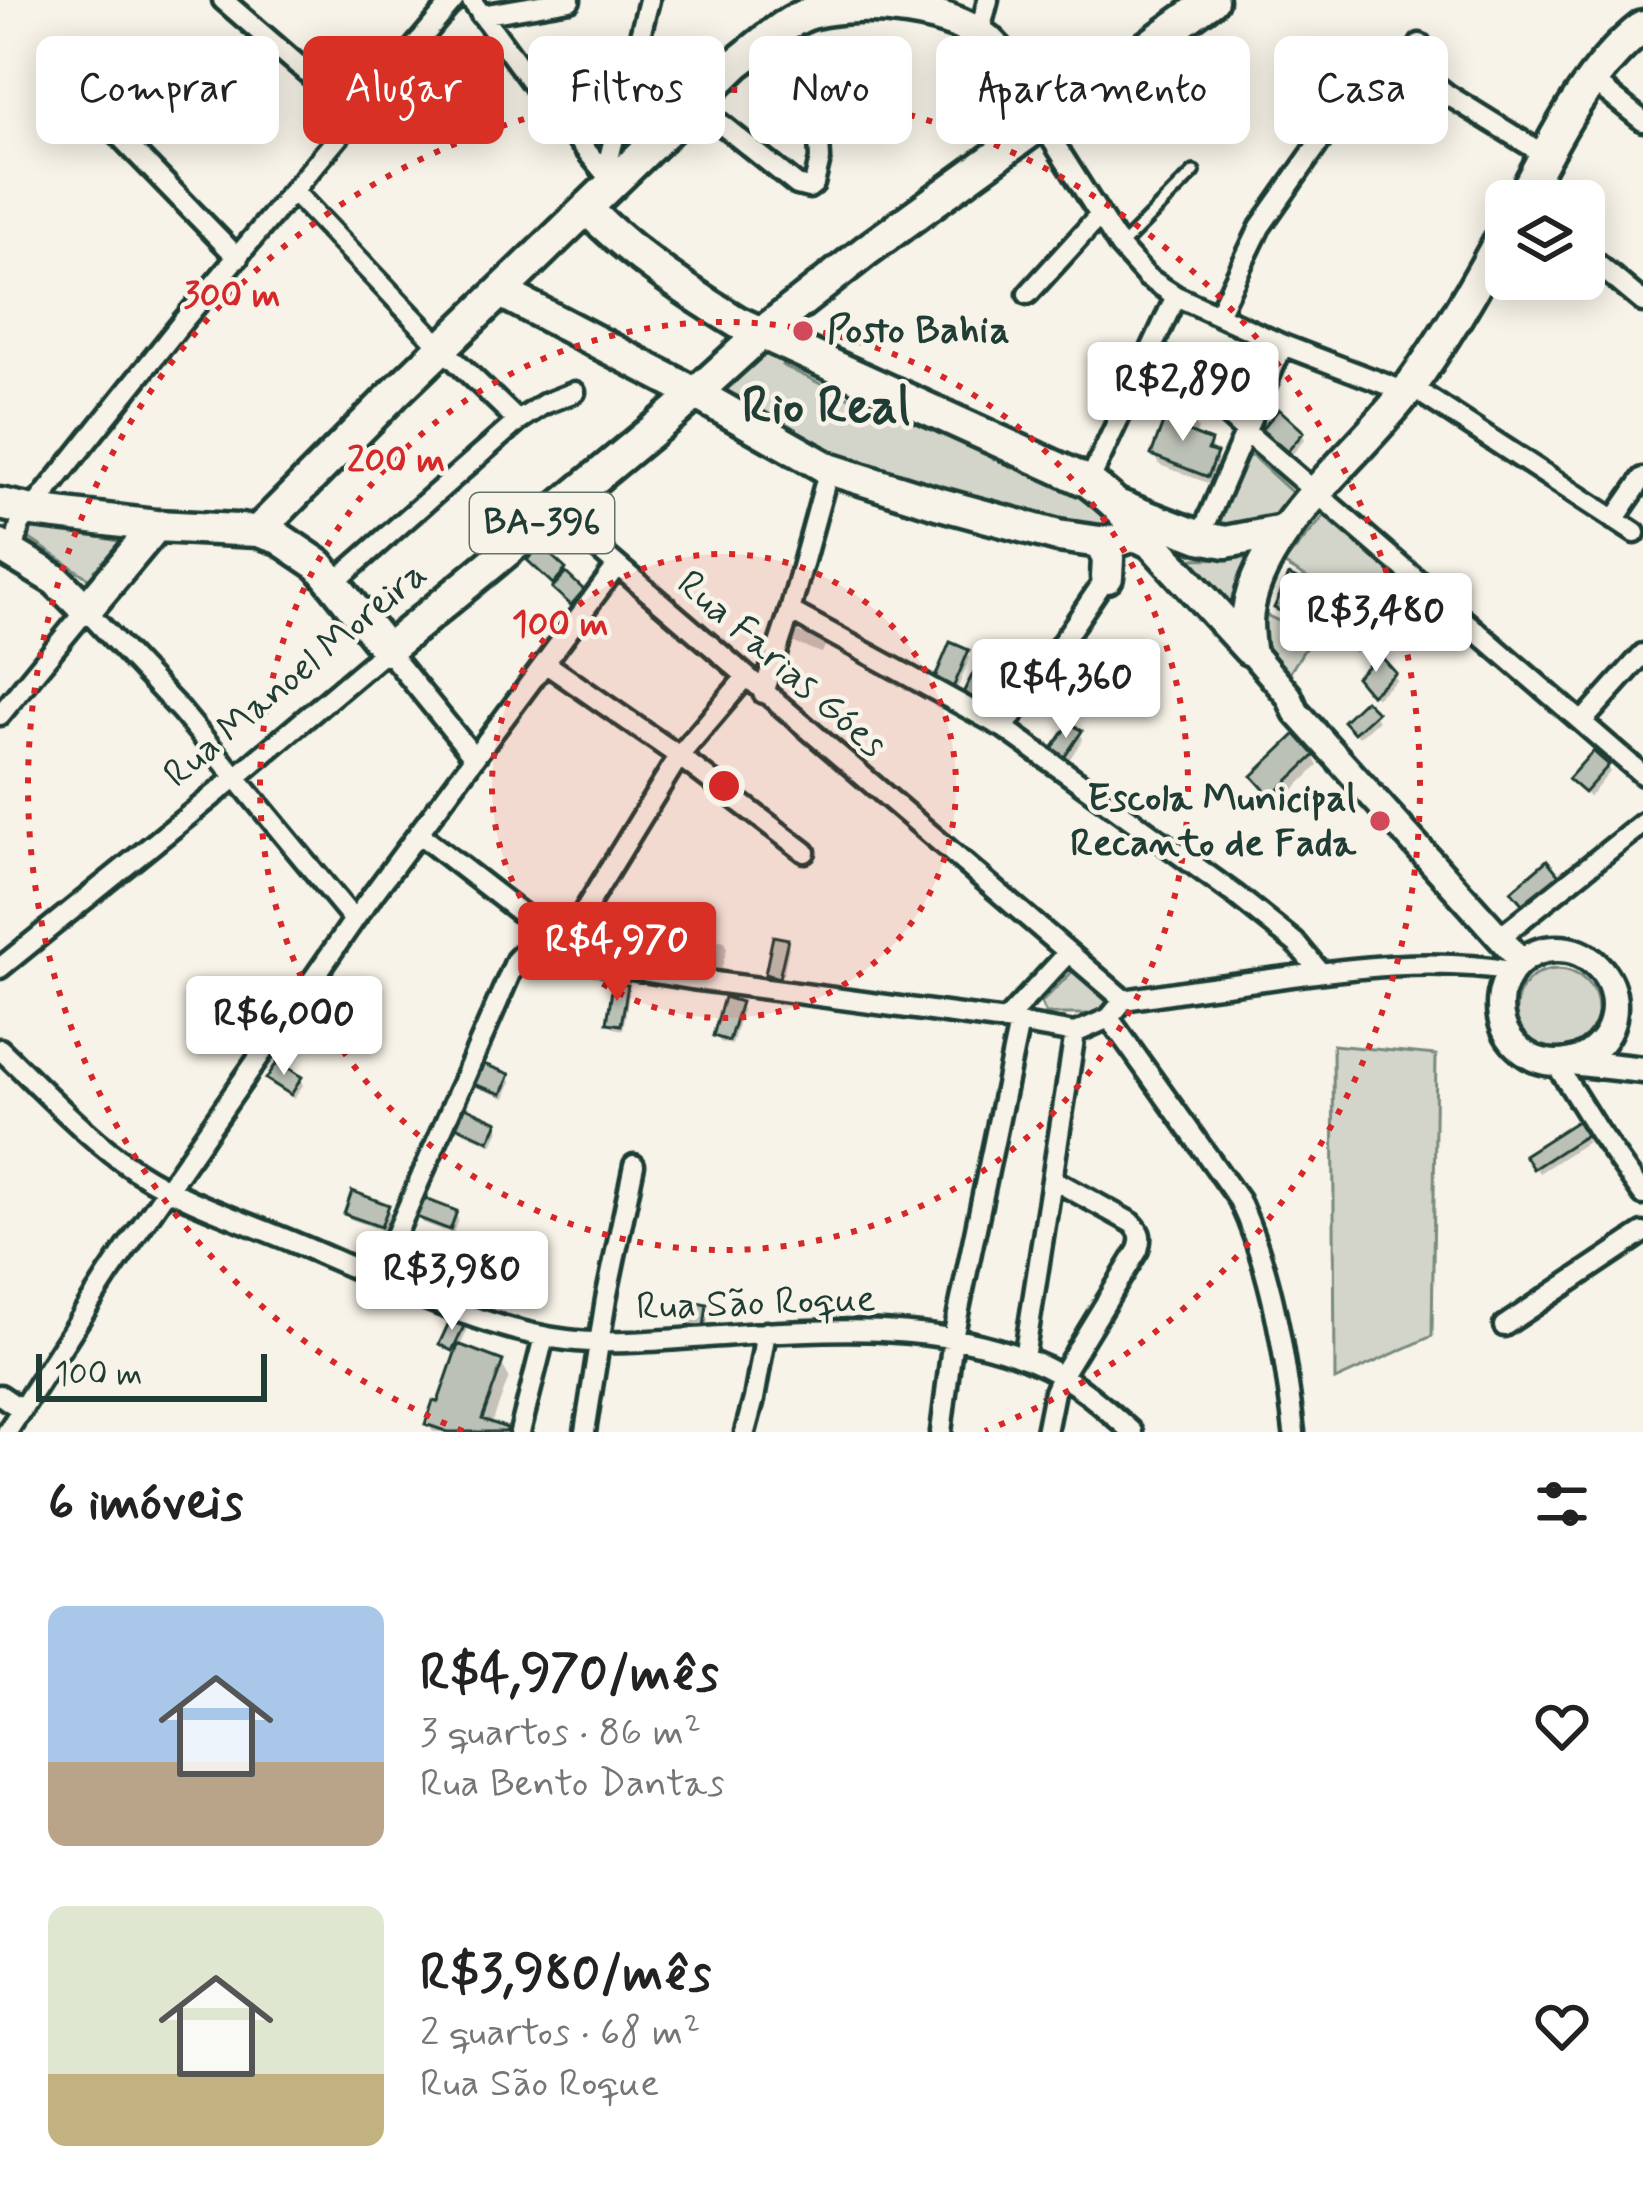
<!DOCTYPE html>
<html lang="pt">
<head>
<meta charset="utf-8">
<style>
  body { margin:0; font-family:Mynerve,sans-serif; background:#f6f6f6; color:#222; height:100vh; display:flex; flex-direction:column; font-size:45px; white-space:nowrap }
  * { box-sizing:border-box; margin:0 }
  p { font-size:39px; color:#767676 }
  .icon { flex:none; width:66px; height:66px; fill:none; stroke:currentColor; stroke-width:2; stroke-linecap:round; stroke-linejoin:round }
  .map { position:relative; height:1432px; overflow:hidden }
  .details { display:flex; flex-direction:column; background:#fff; flex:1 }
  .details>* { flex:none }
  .top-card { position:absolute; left:36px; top:36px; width:1572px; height:108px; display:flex; gap:24px }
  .buttons { position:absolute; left:1485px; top:180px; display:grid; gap:24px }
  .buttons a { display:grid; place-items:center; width:120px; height:120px; border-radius:18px; background:#fff; box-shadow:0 6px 30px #0003; font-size:60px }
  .scale { position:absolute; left:36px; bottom:30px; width:231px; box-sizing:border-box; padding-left:12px; border:6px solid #1f3d34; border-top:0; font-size:33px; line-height:42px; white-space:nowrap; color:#1f3d34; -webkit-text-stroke:9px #f7f3e8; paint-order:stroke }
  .price { position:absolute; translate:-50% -102px; padding:0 27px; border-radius:12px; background:#fff; color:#222; font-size:39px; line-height:78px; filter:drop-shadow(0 3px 6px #0008) }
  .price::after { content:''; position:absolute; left:50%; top:72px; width:36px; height:27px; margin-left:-18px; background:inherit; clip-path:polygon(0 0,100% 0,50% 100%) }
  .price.on { background:#d93025; color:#fff }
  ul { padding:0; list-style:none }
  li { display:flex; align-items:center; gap:36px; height:300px; padding:0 48px }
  li span { display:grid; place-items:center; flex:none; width:336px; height:240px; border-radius:18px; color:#555 }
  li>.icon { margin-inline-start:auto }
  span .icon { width:144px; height:144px; fill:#fffc; stroke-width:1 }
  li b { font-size:51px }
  h2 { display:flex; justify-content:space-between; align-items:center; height:144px; padding:0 48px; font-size:51px }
  .chip { padding:0 42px; border-radius:18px; background:#fff; box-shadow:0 6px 30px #0003; font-size:42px; line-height:108px }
  .chip.on { background:#d93025; color:#fff }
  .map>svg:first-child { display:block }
  .green { fill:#d3d5ca; stroke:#79897f; stroke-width:3 }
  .shadow { fill:#0003 }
  .building { fill:#bbc1b6; stroke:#1f3d34; stroke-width:3 }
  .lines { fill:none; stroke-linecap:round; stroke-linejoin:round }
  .service-casing { stroke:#1f3d34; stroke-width:18 }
  .minor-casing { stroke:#1f3d34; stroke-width:27 }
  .tertiary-casing { stroke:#1f3d34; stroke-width:33 }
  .primary-casing { stroke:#1f3d34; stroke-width:39 }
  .service { stroke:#f7f3e8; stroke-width:9 }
  .minor { stroke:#f7f3e8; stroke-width:18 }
  .tertiary { stroke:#f7f3e8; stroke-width:24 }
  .primary { stroke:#f7f3e8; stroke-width:30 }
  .ring { fill:none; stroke:#d62828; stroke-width:6; stroke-dasharray:6 12 }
  .poi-dot { fill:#d1495b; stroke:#f7f3e8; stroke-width:4.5 }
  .labels { text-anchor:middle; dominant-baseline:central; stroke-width:9; stroke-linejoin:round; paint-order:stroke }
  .shield { fill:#f7f3e8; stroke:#60746a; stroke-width:3 }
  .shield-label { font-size:36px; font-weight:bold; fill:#1f3d34 }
  .poi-label { font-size:39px; font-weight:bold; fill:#1f3d34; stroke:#f7f3e8; text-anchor:start }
  .street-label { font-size:39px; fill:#1f3d34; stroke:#f7f3e8 }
  .district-label { font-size:51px; font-weight:bold; fill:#1f3d34; stroke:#f7f3e8 }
  .centre { fill:#d62828; stroke:#f7f3e8; stroke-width:6 }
  .ring-label { font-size:36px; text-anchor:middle; font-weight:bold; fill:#d62828; stroke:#f7f3e8; stroke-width:9; stroke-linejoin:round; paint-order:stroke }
</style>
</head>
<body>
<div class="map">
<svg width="1643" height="1432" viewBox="0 0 1643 1432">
  <rect width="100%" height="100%" fill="#f7f3e8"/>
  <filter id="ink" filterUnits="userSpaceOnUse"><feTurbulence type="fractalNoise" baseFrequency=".00833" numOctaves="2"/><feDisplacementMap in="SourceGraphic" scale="24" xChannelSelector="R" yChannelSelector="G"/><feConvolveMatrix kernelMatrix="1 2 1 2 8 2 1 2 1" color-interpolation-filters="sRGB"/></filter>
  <g filter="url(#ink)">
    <path class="green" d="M761,348l26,8 -5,9 68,33 9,-12 232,113 28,25 -2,9 -61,-4 -220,-65 -46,-25 2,-11 -55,-32 -9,5 -7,-5 -1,-13z
      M1252,456l47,43 -25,24 -62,7 31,-72z
      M1325,515l75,61 -38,33 -79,-45z
      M35,524l88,18 -32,38 -64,-43z
      M1249,558l-18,50 -45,-49z
      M1264,614l48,23 -23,37c-16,-18 -40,-35 -25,-60z
      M1516 1010a41 41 0 1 1 82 0a41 41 0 1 1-82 0Z
      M1073,971l35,32 -12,11h-50l-5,-11z
      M1333,1045l103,10 -4,281 -97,44z"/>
    <path class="shadow" d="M1192,419l6,10 -4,8 15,6 11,22 -7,20 -53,-20 -6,-10z
      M1302,433l3,6 -14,17 -23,-20z
      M591,524l27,25 3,6 -5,6 -30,-31z
      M534,566l30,5 21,27 -10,11z
      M1277,608l91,10 6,10 -9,18 -10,7 -72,-35z
      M795,631l26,10 4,5 -3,7 -26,-9 -4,-6z
      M967,653l3,5 -14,34 -15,-7 -3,-6z
      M991,670l4,5 -17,31 -10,-5z
      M1394,675l3,5 -21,18 -13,-15z
      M1374,714l4,6 -19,17 -9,-9z
      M1080,733l3,6 -16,24 -13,-12z
      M1313,756l5,10 -40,39 -22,-28z
      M1607,767l3,5 -21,25 -17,-17z
      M719,940l5,2 3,6 -8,30 -5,-2 -4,-6z
      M786,942l3,6 -6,27 -15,-3z
      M626,988l3,6 -6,36 -9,-2 -4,-5z
      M739,1004l3,6 -10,35 -12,-3 -3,-6z
      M508,1076l3,6 -6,16 -25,-9 -3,-6z
      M270,1079h30l3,6 -9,14 -21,-14z
      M496,1124l3,6 -7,15 -29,-13 -3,-6z
      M1576,1125l11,17 -48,31 -11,-17z
      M387,1207l3,6 -6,18 -34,-12 -3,-5z
      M455,1213l3,6 -5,15 -30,-11 -3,-6z
      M705,1306l4,6 -3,20 -12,-2 -3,-6z
      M464,1325l3,6 -8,17 42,15 8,14 -18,49 15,6h-73l-5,-8 11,-18 18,-51 -12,-5 -3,-6z"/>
    <path class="building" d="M1169,407l25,9 -6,16 23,9 -3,9 9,3 -9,24 -57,-22z
      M1279,409l25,23 -17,20 -26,-22z
      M541,546l25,23 -13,15 -26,-24z
      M566,573l18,17 -13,15 -19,-17z
      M1289,575l81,41 -10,20 -12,8 -74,-36z
      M950,642l19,8 -16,38 -19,-8z
      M1380,655l16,18 -25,22 -15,-18z
      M980,660l14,7 -19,35 -13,-7z
      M1365,700l12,12 -23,21 -11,-12z
      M1070,723l12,8 -19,28 -12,-9z
      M1296,734l19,21 -44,42 -19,-21z
      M1593,751l16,14 -25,28 -16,-14z
      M1547,860l12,15 -35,31 -13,-15z
      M773,936l15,3 -9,39 -14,-4z
      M613,983l15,2 -7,40 -14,-2z
      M724,997l17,5 -12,39 -16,-5z
      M278,1061l24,16 -11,18 -25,-16z
      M481,1063l29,11 -8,20 -29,-10z
      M465,1107l33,15 -9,19 -33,-15z
      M1577,1121l9,14 -53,34 -9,-14z
      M352,1191l37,14 -8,22 -37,-13z
      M423,1198l34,13 -7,19 -34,-13z
      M691,1301l16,3 -3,23 -16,-2z
      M452,1316l14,6 -14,29 -13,-7z
      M458,1344l45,17 -21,58 25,9 -1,4h-58l-23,-8 8,-23 5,1z"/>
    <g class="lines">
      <defs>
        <path id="service" d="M1120,247l74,-75"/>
        <path id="minor" d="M223,0l133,115
          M471,0l74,101 69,83
          M481,15l89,-15
          M979,35l9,-35
          M1420,44l4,32 24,19 97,60
          M62,77l176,181
          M1592,80l51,41
          M545,101l83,-12
          M696,104l101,81 12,3 5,-4 6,-25 -2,-39 -53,-78
          M1042,124l78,123 27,30 29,19 107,49 123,47
          M605,174l44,-174
          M293,191l150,158 75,72
          M1584,253l59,49
          M1028,294l71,-78
          M1218,314l42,-87 61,-87
          M1153,348l93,84 397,343
          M1410,386l225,147
          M1089,482l87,-186
          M555,512l569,488
          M1614,520l29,-42
          M1200,537l83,-192
          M13,553l7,-28 163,-204 271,-321
          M335,582l183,-161 26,-17 31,-12
          M790,611l214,117 233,168 60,48 23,28
          M545,663l134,93 126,96
          M763,693l27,-82 39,-142
          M0,715l86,-105 95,101 173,209
          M1582,722l61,-68
          M1004,728l108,-159
          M419,834l125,97 17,18 15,8 30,8 86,14 313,42 70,12 34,-15 15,-18
          M1500,937l143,-114
          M561,949l118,-193 67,-79
          M0,968l235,-190 152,-128 87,107
          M1124,1000c49,-8 98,-15 147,-21 80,-11 161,-22 241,-8
          M1109,1018l130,182c33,71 46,154 55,232
          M1005,1021l63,-68
          M0,1049c42,40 89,91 136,122 48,31 105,49 157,71 82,34 187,88 274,98 46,6 108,-1 155,-4 102,-8 228,-15 323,31 33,16 60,41 87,65
          M1556,1064l42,67 45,64
          M377,1278l139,-318 28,-29
          M1504,1326l139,-93
          M1024,1358l51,-325
          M0,1395l22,15
          M7,1432l103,-160 244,-352 262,-353
          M520,1432l24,-95
          M585,1432l21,-133 28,-134
          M745,1432l9,-33 12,-67
          M941,1432l12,-94 66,-315
          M1046,1432l8,-40 7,-16 77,-126c4,-13 3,-18 -6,-27l-78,-43"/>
        <path id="tertiary" d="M1249,649l40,47 7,16 225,249
          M1500 1006a57 57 0 1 1 114 0a57 57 0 1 1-114 0Z
          M1571,1062l72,8"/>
        <path id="primary" d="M1521,201c32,-61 67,-132 122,-174
          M588,210c44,44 96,80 149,112l352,160c18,14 39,30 47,53
          M501,292l194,101 134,76 108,34 121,33 42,6 17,-1 19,-6
          M0,504l33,7 123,15 102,5 21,7 40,27 68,85 288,-238 88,-80 104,-82 345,-250
          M1117,505l83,32 26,5 57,-11
          M258,531l136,-137 343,-331c24,-18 48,-43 77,-51 48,-12 143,-4 178,33 21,21 37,53 50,79
          M1136,535l16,8 97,106
          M1100,542l8,16 -1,19
          M0,546l56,34 30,30 70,-84
          M1249,649c-1,-9 -2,-19 -2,-28 5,-86 113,-166 162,-233 37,-51 68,-104 97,-159"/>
      </defs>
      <use href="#service" class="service-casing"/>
      <use href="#minor" class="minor-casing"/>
      <use href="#tertiary" class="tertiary-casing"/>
      <use href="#primary" class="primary-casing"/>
      <use href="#service" class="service"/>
      <use href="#minor" class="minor"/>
      <use href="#tertiary" class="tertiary"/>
      <use href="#primary" class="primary"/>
    </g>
  </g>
  <circle cx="724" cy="786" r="232" fill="#d62828" fill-opacity=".12"/>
  <g class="ring">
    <circle cx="724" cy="786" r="232"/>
    <circle cx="724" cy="786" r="464"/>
    <path d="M463 1431A696 696 0 1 1 985 1431"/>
  </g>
  <g class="poi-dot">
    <circle cx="803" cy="331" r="12"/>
    <circle cx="1380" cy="821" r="12"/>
  </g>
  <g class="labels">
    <rect class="shield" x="470" y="493" width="144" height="60" rx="9"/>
    <g class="shield-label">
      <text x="542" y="523">BA-396</text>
    </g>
    <g class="poi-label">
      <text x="827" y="331">Posto Bahia</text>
      <text x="1356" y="799" text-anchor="end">Escola Municipal<tspan x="1356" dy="45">Recanto de Fada</tspan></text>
    </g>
    <g class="street-label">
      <text transform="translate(781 665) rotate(41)">Rua Farias Góes</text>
      <text transform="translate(296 675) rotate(-40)">Rua Manoel Moreira</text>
      <text transform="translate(756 1304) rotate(-2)">Rua São Roque</text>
    </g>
    <g class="district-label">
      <text x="826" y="408">Rio Real</text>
    </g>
  </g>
  <circle cx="724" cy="786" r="18" class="centre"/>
  <g class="ring-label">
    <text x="232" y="306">300 m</text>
    <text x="396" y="471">200 m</text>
    <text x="560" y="635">100 m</text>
  </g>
</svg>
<div class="buttons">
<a><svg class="icon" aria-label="layers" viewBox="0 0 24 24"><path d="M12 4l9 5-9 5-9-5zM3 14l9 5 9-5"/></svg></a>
</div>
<div class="scale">100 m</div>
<b class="price" style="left:1183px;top:444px">R$2,890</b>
<b class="price" style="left:1376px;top:675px">R$3,480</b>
<b class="price" style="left:1066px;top:741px">R$4,360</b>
<b class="price on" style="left:617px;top:1004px">R$4,970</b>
<b class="price" style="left:284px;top:1078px">R$6,000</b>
<b class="price" style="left:452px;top:1333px">R$3,980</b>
<div class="top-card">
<a class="chip">Comprar</a>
<a class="chip on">Alugar</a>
<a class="chip">Filtros</a>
<a class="chip">Novo</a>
<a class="chip">Apartamento</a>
<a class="chip">Casa</a>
</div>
</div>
<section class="details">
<h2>6 imóveis<svg class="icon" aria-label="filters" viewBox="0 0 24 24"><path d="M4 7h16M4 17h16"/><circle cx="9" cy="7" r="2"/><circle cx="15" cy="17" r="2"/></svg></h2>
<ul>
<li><span style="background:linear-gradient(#a9c7e8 65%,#b9a48a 0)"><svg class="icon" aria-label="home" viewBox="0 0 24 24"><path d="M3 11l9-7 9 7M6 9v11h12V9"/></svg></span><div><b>R$4,970/mês</b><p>3 quartos · 86 m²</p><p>Rua Bento Dantas</p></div><svg class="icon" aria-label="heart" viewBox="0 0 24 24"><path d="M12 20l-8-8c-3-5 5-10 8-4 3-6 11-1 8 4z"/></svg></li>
<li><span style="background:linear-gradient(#dfe7d0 70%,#c2b280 0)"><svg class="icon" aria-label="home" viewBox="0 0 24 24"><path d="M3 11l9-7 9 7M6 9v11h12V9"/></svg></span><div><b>R$3,980/mês</b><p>2 quartos · 68 m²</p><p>Rua São Roque</p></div><svg class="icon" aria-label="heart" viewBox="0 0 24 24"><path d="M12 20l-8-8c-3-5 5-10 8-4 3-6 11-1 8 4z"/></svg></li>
</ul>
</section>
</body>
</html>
